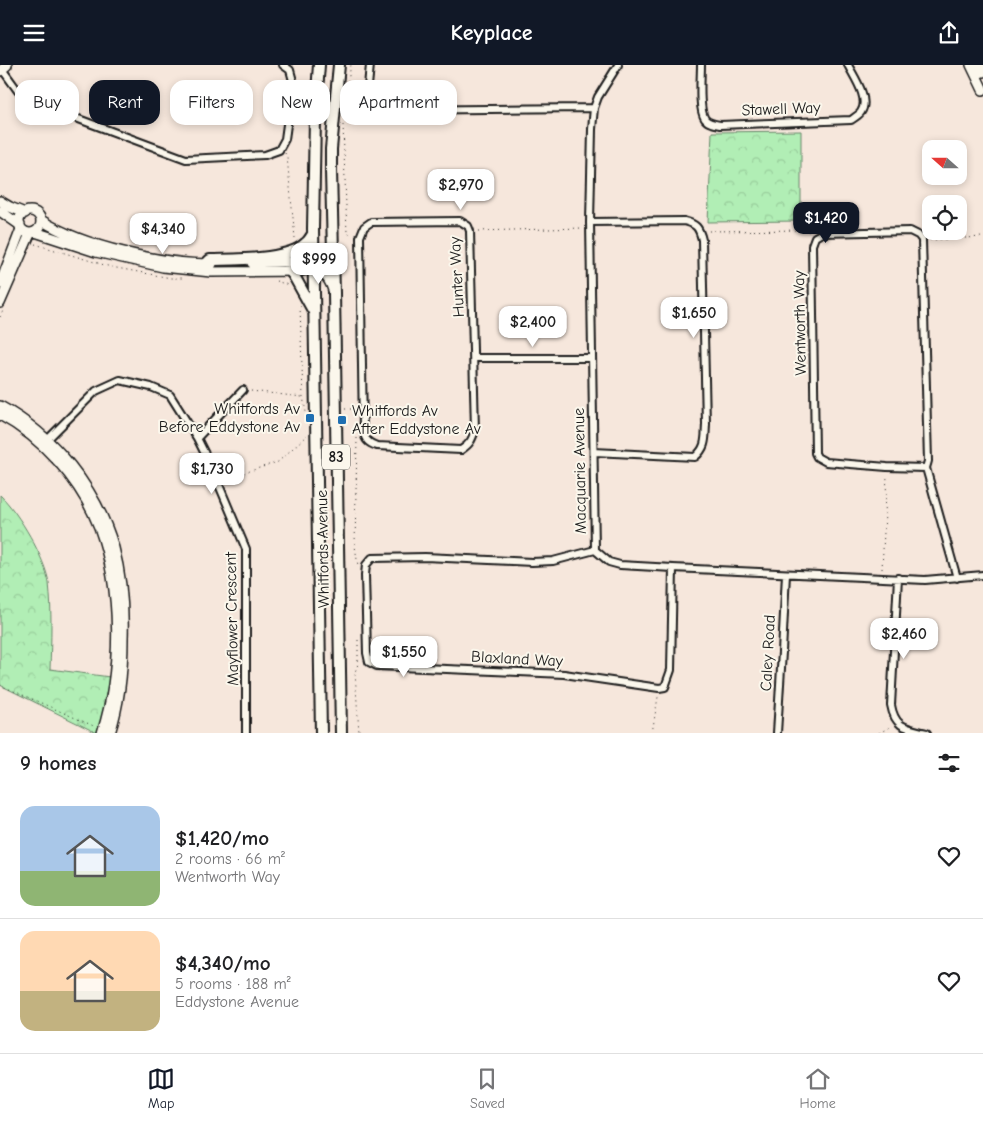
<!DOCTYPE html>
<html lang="en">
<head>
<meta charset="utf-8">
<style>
  body { margin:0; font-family:"Comic Neue",sans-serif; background:#f2f2f2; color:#202124; height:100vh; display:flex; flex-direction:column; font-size:19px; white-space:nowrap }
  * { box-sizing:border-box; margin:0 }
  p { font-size:16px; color:#757577 }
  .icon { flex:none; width:28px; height:28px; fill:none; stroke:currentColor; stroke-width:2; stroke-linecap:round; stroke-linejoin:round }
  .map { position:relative; height:668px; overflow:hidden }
  .drawer { display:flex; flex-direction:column; background:#fff; flex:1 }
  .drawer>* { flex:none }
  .guide { position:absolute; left:15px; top:15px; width:500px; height:45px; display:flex; gap:10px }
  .needle { width:32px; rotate:291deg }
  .tools { position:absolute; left:922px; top:75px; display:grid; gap:10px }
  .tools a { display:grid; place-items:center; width:45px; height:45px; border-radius:10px; background:#fff; box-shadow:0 2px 8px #0003; font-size:25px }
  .price { position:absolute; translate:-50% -42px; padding:0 11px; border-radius:10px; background:#fff; color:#222; font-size:16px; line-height:32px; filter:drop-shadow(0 1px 2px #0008) }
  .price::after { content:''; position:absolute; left:50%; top:30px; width:15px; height:11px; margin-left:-8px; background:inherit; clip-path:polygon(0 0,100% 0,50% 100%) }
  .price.selected { background:#111827; color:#fff }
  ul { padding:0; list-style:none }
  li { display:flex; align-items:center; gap:15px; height:125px; padding:0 20px }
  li+li { border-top:1px solid #e0e0e0 }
  li span { display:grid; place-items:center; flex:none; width:140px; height:100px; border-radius:15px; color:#555 }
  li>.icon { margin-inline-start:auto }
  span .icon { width:60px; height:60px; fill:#fffc; stroke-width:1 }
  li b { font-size:21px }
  h2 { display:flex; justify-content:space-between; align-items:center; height:60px; padding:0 20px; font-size:21px }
  .chip { padding:0 18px; border-radius:15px; background:#fff; box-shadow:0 2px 8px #0003; font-size:18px; line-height:45px }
  .chip.selected { background:#111827; color:#fff }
  header { display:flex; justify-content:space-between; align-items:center; height:65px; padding:0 20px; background:#111827; color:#fff; font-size:22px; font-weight:600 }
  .tabs { display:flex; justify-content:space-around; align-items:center; height:70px; border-top:1px solid #e0e0e0; background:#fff; font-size:14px; color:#757577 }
  .tabs a { display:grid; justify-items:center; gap:2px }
  .tabs .selected { color:#111827 }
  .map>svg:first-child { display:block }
  .forest { fill:url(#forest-crowns); stroke:#668568 }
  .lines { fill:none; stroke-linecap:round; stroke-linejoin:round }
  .minor-casing { stroke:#1c1c1c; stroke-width:10 }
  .tertiary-casing { stroke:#1c1c1c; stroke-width:12 }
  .secondary-casing { stroke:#1c1c1c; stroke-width:12 }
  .primary-casing { stroke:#1c1c1c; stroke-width:14 }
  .path { stroke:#1c1c1c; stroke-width:1; stroke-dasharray:1 4; stroke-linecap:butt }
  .minor { stroke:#fbf7ec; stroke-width:6 }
  .tertiary { stroke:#fbf7ec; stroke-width:9 }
  .secondary { stroke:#fbf7ec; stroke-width:9 }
  .primary { stroke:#fbf7ec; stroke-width:10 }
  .poi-dot { fill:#1f6fb2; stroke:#fbf7ec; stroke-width:2 }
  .labels { text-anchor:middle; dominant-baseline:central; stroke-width:4; stroke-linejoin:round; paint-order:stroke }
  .shield { fill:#fbf7ec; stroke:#5f5e5a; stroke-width:1 }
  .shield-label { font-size:15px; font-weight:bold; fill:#1c1c1c }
  .street-label { font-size:16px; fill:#1c1c1c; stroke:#fbf7ec }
  .poi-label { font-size:16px; fill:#1c1c1c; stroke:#fbf7ec; text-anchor:end }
</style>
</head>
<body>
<header><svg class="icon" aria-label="menu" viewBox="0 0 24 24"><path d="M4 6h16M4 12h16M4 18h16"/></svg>Keyplace<svg class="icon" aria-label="share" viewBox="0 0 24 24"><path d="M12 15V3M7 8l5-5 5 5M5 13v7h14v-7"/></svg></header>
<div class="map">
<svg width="983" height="668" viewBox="0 0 983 668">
  <defs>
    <pattern id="forest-crowns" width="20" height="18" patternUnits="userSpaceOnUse" patternTransform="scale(1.25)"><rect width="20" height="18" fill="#b1eeb5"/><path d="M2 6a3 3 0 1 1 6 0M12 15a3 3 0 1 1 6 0" fill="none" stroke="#98cc9b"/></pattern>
  </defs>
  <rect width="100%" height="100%" fill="#f6e7dc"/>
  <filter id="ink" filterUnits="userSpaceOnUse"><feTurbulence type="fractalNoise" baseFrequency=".02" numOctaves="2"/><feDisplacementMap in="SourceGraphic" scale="10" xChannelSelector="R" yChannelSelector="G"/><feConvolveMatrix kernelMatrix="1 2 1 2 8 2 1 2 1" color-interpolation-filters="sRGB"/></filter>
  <g filter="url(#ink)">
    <path class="forest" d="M801,66v90l-93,1 4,-90z
      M0,430c19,18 45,63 49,88 3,28 2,57 1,86l60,8 -8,56h-5l-97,-48z"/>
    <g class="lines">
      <defs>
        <path id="minor" d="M370,0l-3,32 4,10 12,3 211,-2
          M618,0l-20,32 -4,11 -2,21 -2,93 5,328 14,12 11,3 53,3 252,12 58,-5
          M701,0c0,13 -3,44 4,54 3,4 9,5 15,6l131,-5c3,-2 8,-5 10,-8 9,-13 -7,-35 -13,-47
          M2,4l16,22 15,11 153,57 79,-4 14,-5 6,-11 8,-58 -3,-11 -7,-5
          M460,156l8,5 2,5 5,199c-3,10 -5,14 -14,20l-84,-4c-9,-3 -12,-6 -14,-16l-3,-193 4,-10 7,-5z
          M590,157l94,-1c12,3 15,6 18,19l4,184c-1,14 1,23 -11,33l-101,-5
          M474,293h118
          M197,373l46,-48
          M45,377l51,-51 24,-11 31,7 19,8 27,43 14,28 35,83v184
          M926,403l-39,-1 -61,-5 -9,-5 -2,-4 -3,-208 3,-8 7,-4 88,-2 8,4 4,5 6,221 -2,7 31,110
          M595,485l-42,11 -21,1 -107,-5 -53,1 -6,7 -1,10 2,78 2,9 8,4 187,8 95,14 6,-1 6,-17 2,-102
          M898,513l-7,127c4,23 15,23 36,28
          M777,668l5,-81 4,-78"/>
        <path id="tertiary" d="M971,0l12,25
          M980,0l3,7
          M0,6l7,-6
          M0,219l21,-55
          M0,238l30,-69
          M0,341c54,29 97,83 114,142 8,30 10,61 9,91 0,33 -3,63 -13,94
          M0,350c43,23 81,66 99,112 23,63 23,143 3,206"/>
        <path id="secondary" d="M0,136l10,6 15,6
          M19 157a11 11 0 1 1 22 0a11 11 0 1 1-22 0Z
          M0,146l20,14
          M41,155c43,27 121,44 171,44
          M35,167l61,20 67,15 48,5 91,-1 12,-3 18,-14
          M252,198c30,-1 70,-9 81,27"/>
        <path id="primary" d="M319,0l-4,53 -2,110 8,505
          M339,0l-8,84v22l3,122 7,440
          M206,199l4,-4c25,-1 78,1 96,-17 3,-2 5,-6 7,-9
          M290,206l4,5 20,36"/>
      </defs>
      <use href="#minor" class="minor-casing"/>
      <use href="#tertiary" class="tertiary-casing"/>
      <use href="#secondary" class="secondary-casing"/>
      <use href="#primary" class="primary-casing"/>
      <path class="path" d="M347,21l4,-21
        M343,60l4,108 5,2
        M285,88l2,4 8,81
        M30,141l12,5
        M479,166l103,-3
        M709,166l97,-1 3,2
        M930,175l53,-3
        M35,179l76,23 60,11h11
        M276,216l12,4
        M300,241l3,91 3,15
        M0,252l3,-6
        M251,326l51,6
        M345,344h11
        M357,373l-2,108 3,20
        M225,414l53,-17 29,-27
        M882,504l5,-93
        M358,575v24l-3,8 4,61
        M0,620l96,42
        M652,668l6,-36
        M879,668l13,-7"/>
      <use href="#minor" class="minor"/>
      <use href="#tertiary" class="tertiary"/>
      <use href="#secondary" class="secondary"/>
      <use href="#primary" class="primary"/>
    </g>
  </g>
  <g class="poi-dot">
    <rect x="305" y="348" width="10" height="10" rx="2.5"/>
    <rect x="337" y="350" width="10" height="10" rx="2.5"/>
  </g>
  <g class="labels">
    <rect class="shield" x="322" y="379.5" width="28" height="25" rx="4"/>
    <g class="shield-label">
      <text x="336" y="392">83</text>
    </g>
    <g class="street-label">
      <text transform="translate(781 44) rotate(-2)">Stawell Way</text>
      <text transform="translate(457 212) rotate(-93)">Hunter Way</text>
      <text transform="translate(800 258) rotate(-91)">Wentworth Way</text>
      <text transform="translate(580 406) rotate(-91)">Macquarie Avenue</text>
      <text transform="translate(323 484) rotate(-91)">Whitfords Avenue</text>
      <text transform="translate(232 554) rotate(-91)">Mayflower Crescent</text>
      <text transform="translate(768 588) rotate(-87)">Caley Road</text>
      <text transform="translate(517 594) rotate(3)">Blaxland Way</text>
    </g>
    <g class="poi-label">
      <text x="300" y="344">Whitfords Av<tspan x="300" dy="18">Before Eddystone Av</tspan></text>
      <text x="352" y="346" text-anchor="start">Whitfords Av<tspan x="352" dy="18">After Eddystone Av</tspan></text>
    </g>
  </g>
</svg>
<div class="tools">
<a><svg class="needle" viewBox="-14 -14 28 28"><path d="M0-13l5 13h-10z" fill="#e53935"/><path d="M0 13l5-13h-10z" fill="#757577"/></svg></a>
<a><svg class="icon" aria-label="locate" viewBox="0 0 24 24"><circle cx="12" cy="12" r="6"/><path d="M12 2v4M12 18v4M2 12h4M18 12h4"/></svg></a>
</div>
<b class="price" style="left:461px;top:146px">$2,970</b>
<b class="price selected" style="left:826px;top:179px">$1,420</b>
<b class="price" style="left:163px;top:190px">$4,340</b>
<b class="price" style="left:319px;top:220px">$999</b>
<b class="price" style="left:694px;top:274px">$1,650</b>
<b class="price" style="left:533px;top:283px">$2,400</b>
<b class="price" style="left:212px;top:430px">$1,730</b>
<b class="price" style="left:904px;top:595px">$2,460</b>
<b class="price" style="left:404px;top:613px">$1,550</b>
<div class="guide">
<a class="chip">Buy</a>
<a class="chip selected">Rent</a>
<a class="chip">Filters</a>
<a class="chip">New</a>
<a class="chip">Apartment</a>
</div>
</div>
<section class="drawer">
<h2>9 homes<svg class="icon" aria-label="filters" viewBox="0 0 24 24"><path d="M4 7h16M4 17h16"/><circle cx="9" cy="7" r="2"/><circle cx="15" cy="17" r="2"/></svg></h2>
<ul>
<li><span style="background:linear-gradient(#a9c7e8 65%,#8fb573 0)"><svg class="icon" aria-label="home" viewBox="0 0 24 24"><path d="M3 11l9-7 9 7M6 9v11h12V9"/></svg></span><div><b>$1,420/mo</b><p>2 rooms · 66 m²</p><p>Wentworth Way</p></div><svg class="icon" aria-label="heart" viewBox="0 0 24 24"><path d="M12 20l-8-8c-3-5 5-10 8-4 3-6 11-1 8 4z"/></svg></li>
<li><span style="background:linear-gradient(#ffd9b3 60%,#c2b280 0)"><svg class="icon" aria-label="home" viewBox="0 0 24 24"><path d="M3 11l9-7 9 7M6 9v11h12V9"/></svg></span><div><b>$4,340/mo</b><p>5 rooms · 188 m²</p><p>Eddystone Avenue</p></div><svg class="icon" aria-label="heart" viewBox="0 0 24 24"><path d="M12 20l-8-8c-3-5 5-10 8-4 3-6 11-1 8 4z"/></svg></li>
</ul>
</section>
<nav class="tabs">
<a class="selected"><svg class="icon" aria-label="map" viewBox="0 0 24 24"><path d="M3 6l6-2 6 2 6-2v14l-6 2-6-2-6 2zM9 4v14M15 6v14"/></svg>Map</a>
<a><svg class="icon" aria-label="saved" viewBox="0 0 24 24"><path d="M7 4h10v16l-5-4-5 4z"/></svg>Saved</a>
<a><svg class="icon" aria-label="home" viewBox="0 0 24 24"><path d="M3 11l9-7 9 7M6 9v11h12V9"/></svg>Home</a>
</nav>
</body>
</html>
